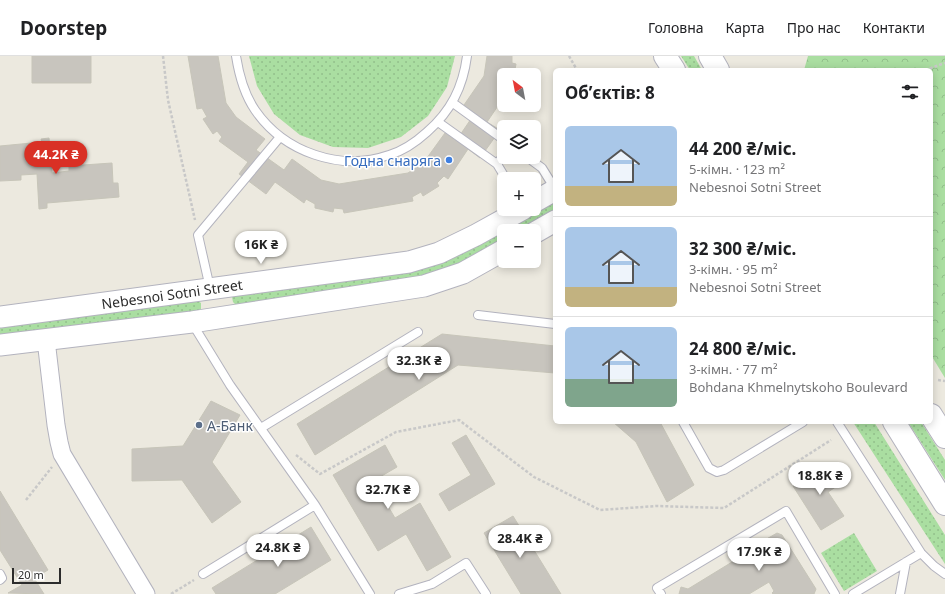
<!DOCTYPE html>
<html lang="uk">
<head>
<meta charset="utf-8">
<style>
  body { margin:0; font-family:"Noto Sans",sans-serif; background:#f2f2f2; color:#202124; height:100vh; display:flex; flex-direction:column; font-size:15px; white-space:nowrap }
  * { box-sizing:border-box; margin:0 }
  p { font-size:13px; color:#757577 }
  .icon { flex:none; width:22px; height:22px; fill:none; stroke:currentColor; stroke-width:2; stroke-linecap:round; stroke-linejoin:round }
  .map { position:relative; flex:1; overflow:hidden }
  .panel { position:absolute; left:553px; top:12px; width:380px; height:356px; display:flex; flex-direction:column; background:#fff; border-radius:6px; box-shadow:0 2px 10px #0003 }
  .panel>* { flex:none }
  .needle { width:26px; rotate:328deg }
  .fabs { position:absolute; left:497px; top:12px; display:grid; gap:8px }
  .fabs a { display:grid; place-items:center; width:44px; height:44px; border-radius:6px; background:#fff; box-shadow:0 2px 10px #0003; font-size:20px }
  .scale { position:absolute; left:12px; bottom:10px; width:49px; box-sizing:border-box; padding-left:4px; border:2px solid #2c2c2c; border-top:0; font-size:11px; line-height:14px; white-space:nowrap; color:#2c2c2c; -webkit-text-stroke:3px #fff; paint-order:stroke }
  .price { position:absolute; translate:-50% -34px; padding:0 9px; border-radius:14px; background:#fff; color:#222; font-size:13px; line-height:26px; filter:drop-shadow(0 1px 2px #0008) }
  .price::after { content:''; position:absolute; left:50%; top:24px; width:12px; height:9px; margin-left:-6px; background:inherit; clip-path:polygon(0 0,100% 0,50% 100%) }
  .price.active { background:#d93025; color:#fff }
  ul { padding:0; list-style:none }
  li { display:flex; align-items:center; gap:12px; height:100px; padding:0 12px }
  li+li { border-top:1px solid #e0e0e0 }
  li span { display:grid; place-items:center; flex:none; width:112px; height:80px; border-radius:6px; color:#555 }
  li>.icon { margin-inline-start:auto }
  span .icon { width:48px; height:48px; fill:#fffc; stroke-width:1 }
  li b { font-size:17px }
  h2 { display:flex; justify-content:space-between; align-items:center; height:48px; padding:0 12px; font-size:17px }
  header { display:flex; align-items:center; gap:24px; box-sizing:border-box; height:56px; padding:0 20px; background:#fff; border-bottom:1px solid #e0e0e0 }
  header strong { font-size:19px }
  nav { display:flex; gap:22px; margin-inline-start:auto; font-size:14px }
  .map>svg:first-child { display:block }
  .grass { fill:url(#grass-dots) }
  .forest { fill:url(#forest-crowns) }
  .building { fill:#c8c5be; stroke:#c7c5b9 }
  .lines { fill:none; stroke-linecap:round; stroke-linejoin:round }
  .service-casing { stroke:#b3b3be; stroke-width:10 }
  .minor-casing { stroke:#b3b3be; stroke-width:19 }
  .tertiary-casing { stroke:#b3b3be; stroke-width:23 }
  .secondary-casing { stroke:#b3b3be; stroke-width:24 }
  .path { stroke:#c8c8c8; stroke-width:2.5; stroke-dasharray:3 2; stroke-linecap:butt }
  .service { stroke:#fff; stroke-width:8 }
  .minor { stroke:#fff; stroke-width:17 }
  .tertiary { stroke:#fff; stroke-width:21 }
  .secondary { stroke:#fff; stroke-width:22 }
  .shop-dot { fill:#3f7fe0; stroke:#fff; stroke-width:1.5 }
  .service-dot { fill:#5c6f8a; stroke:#fff; stroke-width:1.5 }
  .labels { text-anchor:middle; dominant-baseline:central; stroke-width:3; stroke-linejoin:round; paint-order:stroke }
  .shop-label { font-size:14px; fill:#366cbe; stroke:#fff; text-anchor:end }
  .street-label { font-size:14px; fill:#2c2c2c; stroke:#fff }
  .service-label { font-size:14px; fill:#4e5e75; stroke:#fff; text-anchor:start }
</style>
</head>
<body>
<header>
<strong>Doorstep</strong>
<nav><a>Головна</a><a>Карта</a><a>Про нас</a><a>Контакти</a></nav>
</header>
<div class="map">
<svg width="945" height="538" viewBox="0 0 945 538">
  <defs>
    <pattern id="grass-dots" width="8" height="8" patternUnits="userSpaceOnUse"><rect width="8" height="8" fill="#aadea1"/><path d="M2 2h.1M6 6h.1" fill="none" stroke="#92bf8b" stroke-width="1.8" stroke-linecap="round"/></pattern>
    <pattern id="forest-crowns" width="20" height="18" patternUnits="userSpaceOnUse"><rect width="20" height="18" fill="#aadea1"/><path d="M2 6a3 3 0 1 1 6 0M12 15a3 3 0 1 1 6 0" fill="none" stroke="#92bf8b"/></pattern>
  </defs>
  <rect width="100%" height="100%" fill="#ece9df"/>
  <path class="grass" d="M249,0h206l-8,31 -19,29 -27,21 -33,11 -35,-1 -33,-12 -26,-21 -17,-28z
    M681,0h13l8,14h-12z
    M555,140v16l-34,19h-17v10l-65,33 -202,32 -4,-4 -1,-5 4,-3 168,-24z
    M195,243l6,4v6l-5,3 -196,26v-13z
    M853,366h21l71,113v29z
    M908,366h13l24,38v20z
    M854,477l23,38 -33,20 -23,-38z"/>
  <path class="forest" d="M808,0h137v322l-14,-23v-285h-127z"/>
  <path class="building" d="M32,0h59v27h-59z
    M188,0h30l8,47 10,14 29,22 -9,11 28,20 8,-11 29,21 18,4 69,-11 16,-11 21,-29 11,8 19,-28 -11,-8 20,-29 3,-20h25v7l4,1 -2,11h-10v22l-17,25 13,8 -20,28 -12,-9 -20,30 -4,-3 -7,7 2,3 -16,10 -2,-4 -9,5 1,4 -69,12 -1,-4 -9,-1 -1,4 -18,-4v-4l-9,-5 -2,4 -29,-21 -9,12 -27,-20 9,-12 -29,-21 3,-4 -5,-6 -4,3 -10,-15 4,-2 -5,-9 -5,1z
    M49,82l3,35 17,-2v-5l43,-3 1,20h5l1,14 -72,6v5l-8,1 -2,-35 -16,1v5l-21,1v-35l42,-4 -1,-3z
    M442,278l113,12v27l-97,-8 -143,90 -18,-31z
    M211,345l29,14 -28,47 29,40 -29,21 -30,-43 -50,1v-32l51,-3z
    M613,366h47l34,63 -27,17 -31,-60z
    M466,379l29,49 -46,27 -10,-17 32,-19 -19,-32z
    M385,389l12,22 -24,14 22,37 25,-15 31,54 -24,14 -21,-37 -28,17 -45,-76z
    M827,407l13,21 -12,8 16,24 -23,14 -28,-44z
    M0,435l48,79 -14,8 10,16 -36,-1 14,-8 -22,-35z
    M513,460l48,78h-40l-22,-36 -15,-25z
    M311,471l20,33 -56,34h-59l-4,-6z
    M777,477l5,2 34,54 -2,5h-41l-1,-1 2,-2 -5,-9 -20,12h-70l2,-7 7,2 49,-30 1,2 13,-9 -4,-6 9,-6 2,4z"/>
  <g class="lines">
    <defs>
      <path id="service" d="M236,0c3,19 8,38 19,54 29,42 85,62 134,45 14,-4 27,-13 38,-23 24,-21 36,-45 40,-76
        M453,47l51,37
        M438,66l59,42 9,15
        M527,101l15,11 13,21
        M497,108l7,-9
        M210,232l-12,-53 82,-98
        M478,259l77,9
        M192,267l38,62 85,120 55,89
        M683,366l26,46 8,4 7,-2 79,-48
        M837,366l84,131 13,13 11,8
        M261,372l157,-96
        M0,518l2,4 -2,2
        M203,518l112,-69
        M399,538l33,-10 34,-21 20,31
        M661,538l-4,-6 129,-77 49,83
        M853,538l68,-41
        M900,538l6,-32"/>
      <path id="minor" d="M46,284l10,85 3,17 3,12 84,140"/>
      <path id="tertiary" d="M534,146l21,-12
        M534,177l21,-12
        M0,261l409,-55 30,-9 37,-18 47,-26
        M0,289l192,-23 232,-36 39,-13 41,-23"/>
      <path id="secondary" d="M665,0l9,14
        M710,0l8,14
        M931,359l14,22
        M894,366l51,82"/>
    </defs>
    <use href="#service" class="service-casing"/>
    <use href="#minor" class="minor-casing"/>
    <use href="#tertiary" class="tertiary-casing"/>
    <use href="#secondary" class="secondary-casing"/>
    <path class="path" d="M163,0l5,44 27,120
      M569,0l8,14
      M925,14l20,-7
      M938,324l7,1
      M296,399l24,19 76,-42 63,-12 75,57 66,33 57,-4 67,2 107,-68
      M26,444l26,-33
      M171,538l23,-14"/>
    <use href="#service" class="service"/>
    <use href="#minor" class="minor"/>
    <use href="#tertiary" class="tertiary"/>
    <use href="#secondary" class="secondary"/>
  </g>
  <circle class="shop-dot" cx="449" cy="104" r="4"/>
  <circle class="service-dot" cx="199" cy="369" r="4"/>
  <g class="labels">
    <g class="shop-label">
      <text x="441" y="104">Годна снаряга</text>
    </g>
    <g class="street-label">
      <text transform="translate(172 238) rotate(-8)">Nebesnoi Sotni Street</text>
    </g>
    <g class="service-label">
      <text x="207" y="369">А-Банк</text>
    </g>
  </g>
</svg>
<div class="fabs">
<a><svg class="needle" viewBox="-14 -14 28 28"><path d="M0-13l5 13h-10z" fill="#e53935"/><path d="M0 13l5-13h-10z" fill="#757577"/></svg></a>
<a><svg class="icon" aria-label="layers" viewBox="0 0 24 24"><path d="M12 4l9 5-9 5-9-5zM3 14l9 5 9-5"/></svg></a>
<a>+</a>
<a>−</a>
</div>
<div class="scale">20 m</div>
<b class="price active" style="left:56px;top:119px">44.2K ₴</b>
<b class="price" style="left:261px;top:209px">16K ₴</b>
<b class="price" style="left:419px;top:325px">32.3K ₴</b>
<b class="price" style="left:820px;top:440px">18.8K ₴</b>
<b class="price" style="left:388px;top:454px">32.7K ₴</b>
<b class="price" style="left:520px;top:503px">28.4K ₴</b>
<b class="price" style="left:278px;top:512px">24.8K ₴</b>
<b class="price" style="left:759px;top:516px">17.9K ₴</b>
<section class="panel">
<h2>Об’єктів: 8<svg class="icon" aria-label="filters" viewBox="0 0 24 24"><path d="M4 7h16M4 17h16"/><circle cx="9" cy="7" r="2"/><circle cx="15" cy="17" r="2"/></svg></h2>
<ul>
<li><span style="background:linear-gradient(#a9c7e8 75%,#c2b280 0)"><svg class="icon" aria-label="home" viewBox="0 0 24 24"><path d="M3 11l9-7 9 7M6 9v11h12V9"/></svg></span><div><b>44 200 ₴/міс.</b><p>5-кімн. · 123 m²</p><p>Nebesnoi Sotni Street</p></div></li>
<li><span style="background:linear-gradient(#a9c7e8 75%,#c2b280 0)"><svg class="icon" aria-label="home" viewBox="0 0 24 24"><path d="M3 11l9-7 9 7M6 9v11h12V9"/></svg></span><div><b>32 300 ₴/міс.</b><p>3-кімн. · 95 m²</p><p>Nebesnoi Sotni Street</p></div></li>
<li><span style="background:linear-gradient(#a9c7e8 65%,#7fa58c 0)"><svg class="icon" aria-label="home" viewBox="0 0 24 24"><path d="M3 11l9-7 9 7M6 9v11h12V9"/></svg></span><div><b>24 800 ₴/міс.</b><p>3-кімн. · 77 m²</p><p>Bohdana Khmelnytskoho Boulevard</p></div></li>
</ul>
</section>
</div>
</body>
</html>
